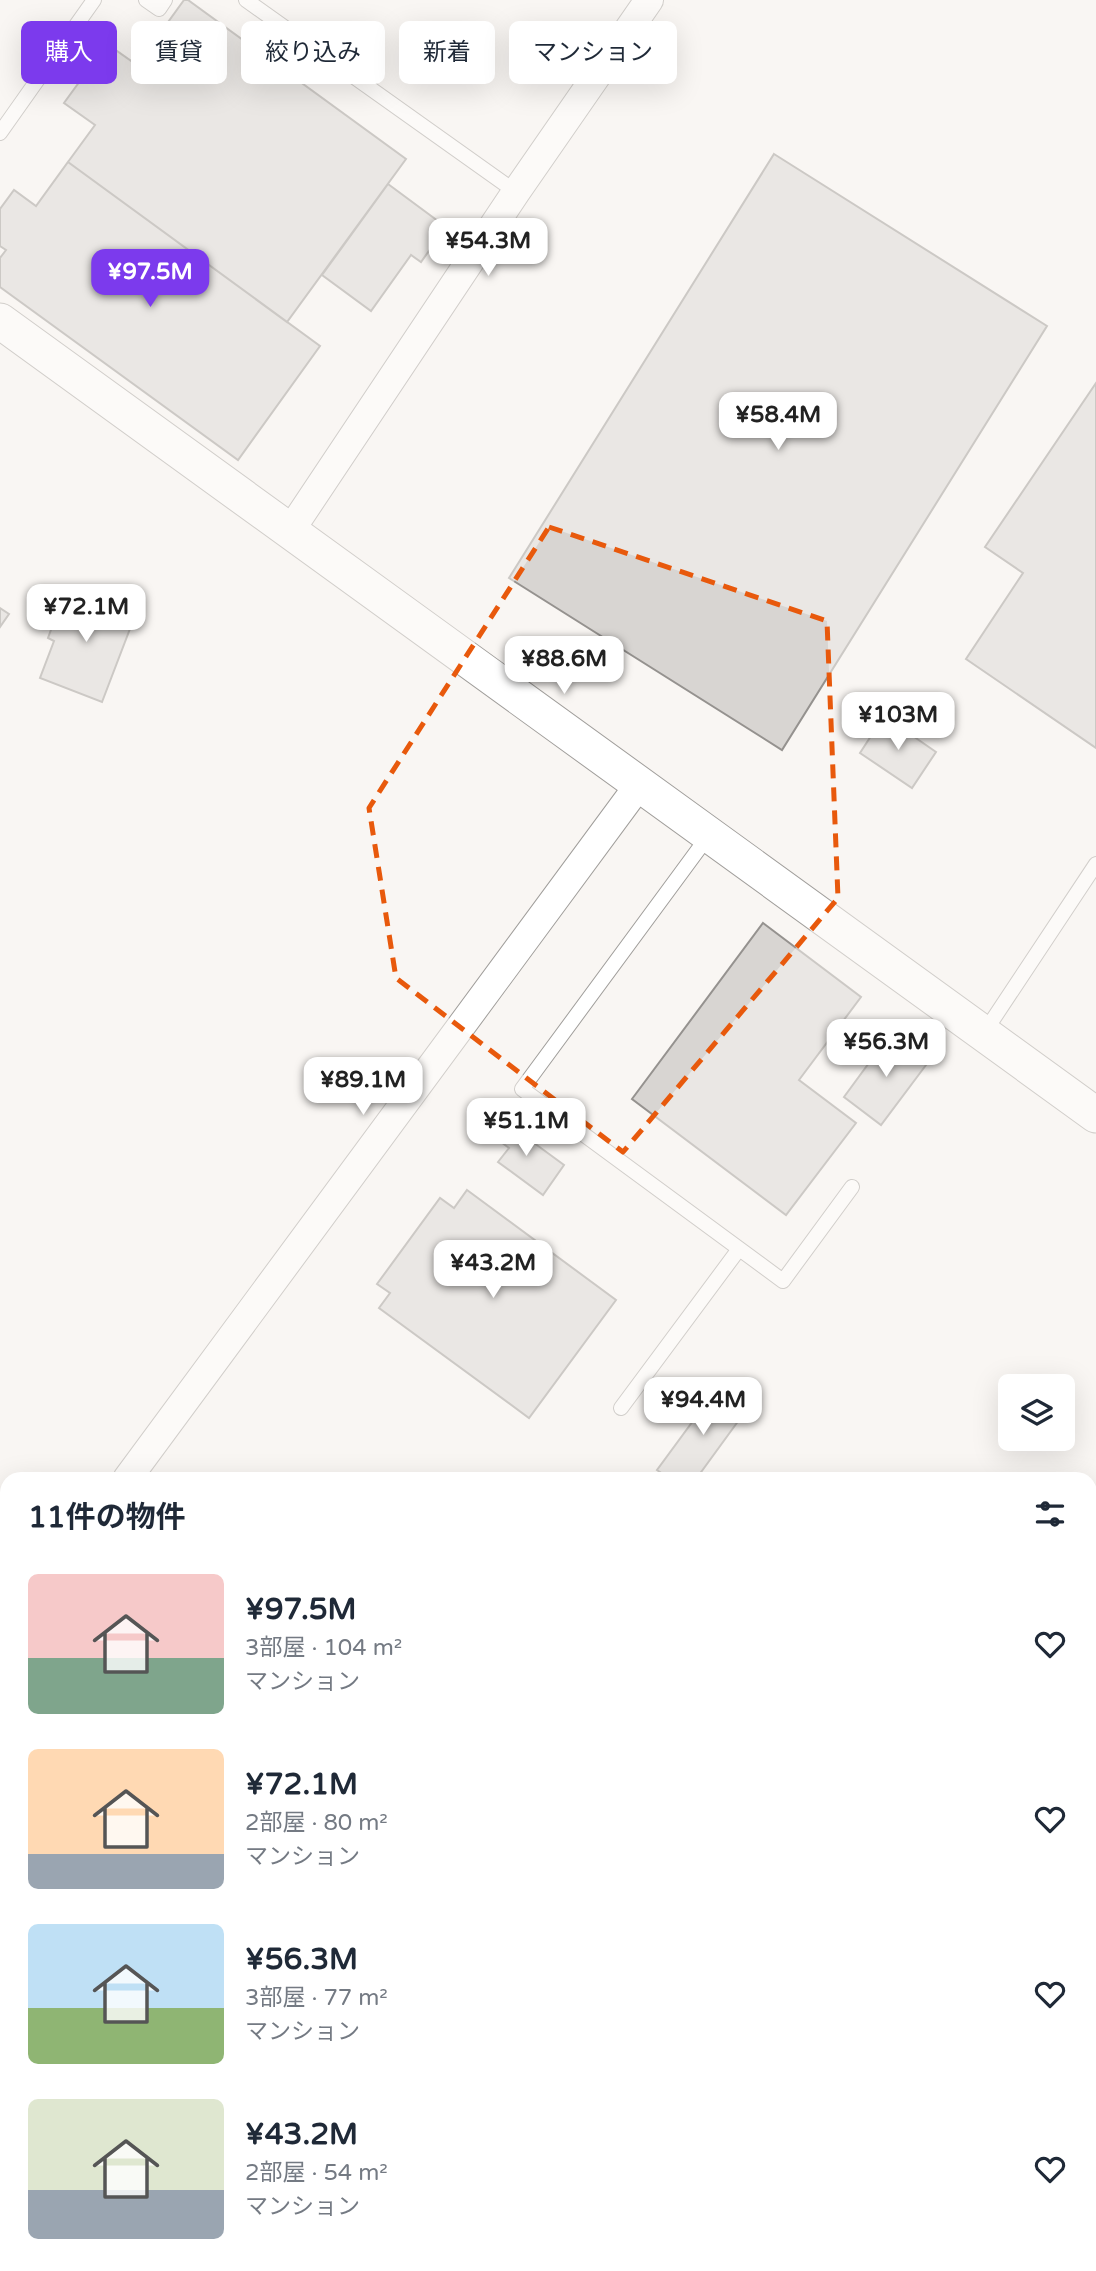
<!DOCTYPE html>
<html lang="ja">
<head>
<meta charset="utf-8">
<style>
  body { margin:0; font-family:"Varela Round","Noto Sans JP",sans-serif; background:#f2f2f3; color:#1f2937; height:100vh; display:flex; flex-direction:column; font-size:26px; white-space:nowrap }
  * { box-sizing:border-box; margin:0 }
  p { font-size:23px; color:#747a83 }
  .icon { flex:none; width:38px; height:38px; fill:none; stroke:currentColor; stroke-width:2; stroke-linecap:round; stroke-linejoin:round }
  .map { position:relative; flex:1; overflow:hidden }
  .sheet { position:absolute; left:0px; top:1472px; width:1097px; height:800px; display:flex; flex-direction:column; background:#fff; border-radius:21px 21px 0 0; box-shadow:0 7px 28px #0002 }
  .sheet>* { flex:none }
  .guide { position:absolute; left:21px; top:21px; width:700px; height:63px; display:flex; gap:14px }
  .tools { position:absolute; left:998px; top:1374px; display:grid; gap:14px }
  .tools a { display:grid; place-items:center; width:77px; height:77px; border-radius:10px; background:#fff; box-shadow:0 7px 28px #0002; font-size:35px }
  .price { position:absolute; translate:-50% -60px; padding:0 16px; border-radius:14px; background:#fff; color:#222; font-size:23px; line-height:46px; filter:drop-shadow(0 2px 4px #0008) }
  .price::after { content:''; position:absolute; left:50%; top:42px; width:21px; height:16px; margin-left:-10px; background:inherit; clip-path:polygon(0 0,100% 0,50% 100%) }
  .price.current { background:#7c3aed; color:#fff }
  ul { padding:0; list-style:none }
  li { display:flex; align-items:center; gap:21px; height:175px; padding:0 28px }
  li span { display:grid; place-items:center; flex:none; width:196px; height:140px; border-radius:10px; color:#555 }
  li>.icon { margin-inline-start:auto }
  span .icon { width:84px; height:84px; fill:#fffc; stroke-width:1 }
  li b { font-size:30px }
  h2 { display:flex; justify-content:space-between; align-items:center; height:84px; padding:0 28px; font-size:30px }
  .chip { padding:0 24px; border-radius:10px; background:#fff; box-shadow:0 7px 28px #0002; font-size:24px; line-height:63px }
  .chip.current { background:#7c3aed; color:#fff }
  .map>svg:first-child { display:block }
  .green { fill:#e1bd95 }
  .building { fill:#d8d5d2; stroke:#95928f; stroke-width:2 }
  .lines { fill:none; stroke-linecap:round; stroke-linejoin:round }
  .service-casing { stroke:#a09e9b; stroke-width:16 }
  .minor-casing { stroke:#a09e9b; stroke-width:30 }
  .tertiary-casing { stroke:#a09e9b; stroke-width:37 }
  .service { stroke:#fff; stroke-width:14 }
  .minor { stroke:#fff; stroke-width:28 }
  .tertiary { stroke:#fff; stroke-width:35 }
  .marked { fill:none; stroke:#e8590c; stroke-width:5; stroke-dasharray:14 9; stroke-linejoin:round }
</style>
</head>
<body>
<div class="map">
<svg width="1096" height="2271" viewBox="0 0 1096 2271">
  <rect width="100%" height="100%" fill="#f9f6f3"/>
  <path class="green" d="M1096,1496v775h-209l-10,-6 213,-1v-761z"/>
  <path class="building" d="M184,0h4l218,159 -119,163 -219,-160 27,-37 -31,-22 43,-59 30,21z
    M774,154l273,172 -265,424 -273,-172z
    M68,162l252,184 -82,114 -238,-173v-29l6,-8 -6,-4v-37l14,-19 22,16z
    M388,184l58,43 -25,35 -10,-7 -40,56 -49,-36z
    M1096,383v365l-130,-89 57,-86 -38,-26z
    M67,586l69,27 -34,89 -62,-24 14,-37 -6,-3z
    M0,608l9,6 -9,13z
    M884,716l52,36 -24,36 -52,-35z
    M763,923l98,74 -62,83 57,43 -70,92 -154,-116z
    M891,1033l38,28 -48,64 -37,-28z
    M500,1118l64,47 -21,30 -45,-33 11,-14 -20,-15z
    M467,1190l149,110 -87,118 -150,-110 11,-15 -13,-9 63,-86 14,10z
    M718,1387l29,22 -51,70h-26l-13,-9z
    M0,2057l7,5v16l-7,10z
    M417,2264h24l8,7h-37z
    M657,2264h16l-5,7z
    M677,2264h3l8,7h-16z
    M705,2264h25l9,7h-39z
    M807,2264h70l9,7h-70z"/>
  <g class="lines">
    <defs>
      <path id="service" d="M146,0l13,9 6,-9
        M246,0l270,192
        M0,133l94,-133
        M709,835l-187,254 261,192 69,-94
        M984,1033l112,-169
        M621,1408l118,-159
        M245,2271l4,-7"/>
      <path id="minor" d="M290,531l226,-339 133,-192
        M127,1479l512,-694
        M0,1650l7,-9
        M0,2184l7,-9
        M583,2264l9,7
        M503,2271l5,-7"/>
      <path id="tertiary" d="M0,321l1096,794"/>
    </defs>
    <use href="#service" class="service-casing"/>
    <use href="#minor" class="minor-casing"/>
    <use href="#tertiary" class="tertiary-casing"/>
    <use href="#service" class="service"/>
    <use href="#minor" class="minor"/>
    <use href="#tertiary" class="tertiary"/>
  </g>
  <path d="M0 0H1096V2271H0ZM549,527l278,94 11,277 -215,254 -227,-174 -27,-170z" fill="#f9f6f3" fill-opacity=".55" fill-rule="evenodd"/>
  <path class="marked" d="M549,527l278,94 11,277 -215,254 -227,-174 -27,-170z"/>
</svg>
<div class="tools">
<a><svg class="icon" aria-label="layers" viewBox="0 0 24 24"><path d="M12 4l9 5-9 5-9-5zM3 14l9 5 9-5"/></svg></a>
</div>
<b class="price" style="left:488px;top:278px">¥54.3M</b>
<b class="price current" style="left:150px;top:309px">¥97.5M</b>
<b class="price" style="left:778px;top:452px">¥58.4M</b>
<b class="price" style="left:86px;top:644px">¥72.1M</b>
<b class="price" style="left:564px;top:696px">¥88.6M</b>
<b class="price" style="left:898px;top:752px">¥103M</b>
<b class="price" style="left:886px;top:1079px">¥56.3M</b>
<b class="price" style="left:363px;top:1117px">¥89.1M</b>
<b class="price" style="left:526px;top:1158px">¥51.1M</b>
<b class="price" style="left:493px;top:1300px">¥43.2M</b>
<b class="price" style="left:703px;top:1437px">¥94.4M</b>
<div class="guide">
<a class="chip current">購入</a>
<a class="chip">賃貸</a>
<a class="chip">絞り込み</a>
<a class="chip">新着</a>
<a class="chip">マンション</a>
</div>
<section class="sheet">
<h2>11件の物件<svg class="icon" aria-label="filters" viewBox="0 0 24 24"><path d="M4 7h16M4 17h16"/><circle cx="9" cy="7" r="2"/><circle cx="15" cy="17" r="2"/></svg></h2>
<ul>
<li><span style="background:linear-gradient(#f6c9c9 60%,#7fa58c 0)"><svg class="icon" aria-label="home" viewBox="0 0 24 24"><path d="M3 11l9-7 9 7M6 9v11h12V9"/></svg></span><div><b>¥97.5M</b><p>3部屋 · 104 m²</p><p>マンション</p></div><svg class="icon" aria-label="heart" viewBox="0 0 24 24"><path d="M12 20l-8-8c-3-5 5-10 8-4 3-6 11-1 8 4z"/></svg></li>
<li><span style="background:linear-gradient(#ffd9b3 75%,#9aa5b1 0)"><svg class="icon" aria-label="home" viewBox="0 0 24 24"><path d="M3 11l9-7 9 7M6 9v11h12V9"/></svg></span><div><b>¥72.1M</b><p>2部屋 · 80 m²</p><p>マンション</p></div><svg class="icon" aria-label="heart" viewBox="0 0 24 24"><path d="M12 20l-8-8c-3-5 5-10 8-4 3-6 11-1 8 4z"/></svg></li>
<li><span style="background:linear-gradient(#bfe0f5 60%,#8fb573 0)"><svg class="icon" aria-label="home" viewBox="0 0 24 24"><path d="M3 11l9-7 9 7M6 9v11h12V9"/></svg></span><div><b>¥56.3M</b><p>3部屋 · 77 m²</p><p>マンション</p></div><svg class="icon" aria-label="heart" viewBox="0 0 24 24"><path d="M12 20l-8-8c-3-5 5-10 8-4 3-6 11-1 8 4z"/></svg></li>
<li><span style="background:linear-gradient(#dfe7d0 65%,#9aa5b1 0)"><svg class="icon" aria-label="home" viewBox="0 0 24 24"><path d="M3 11l9-7 9 7M6 9v11h12V9"/></svg></span><div><b>¥43.2M</b><p>2部屋 · 54 m²</p><p>マンション</p></div><svg class="icon" aria-label="heart" viewBox="0 0 24 24"><path d="M12 20l-8-8c-3-5 5-10 8-4 3-6 11-1 8 4z"/></svg></li>
</ul>
</section>
</div>
</body>
</html>
